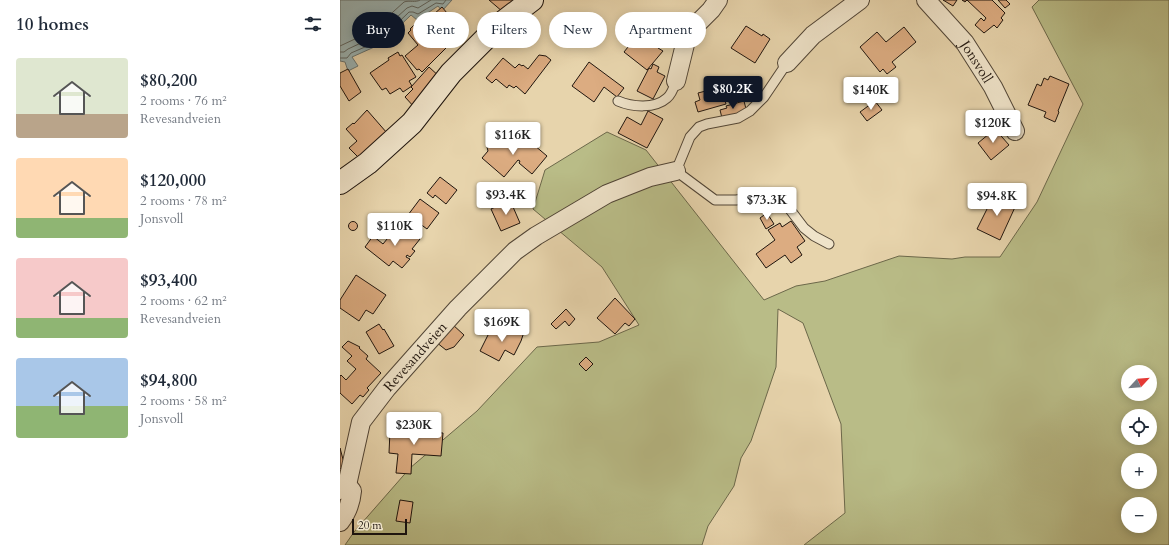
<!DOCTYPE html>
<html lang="en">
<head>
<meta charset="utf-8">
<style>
  body { margin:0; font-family:Cardo,serif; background:#f2f2f3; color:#1f2937; height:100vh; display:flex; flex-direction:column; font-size:15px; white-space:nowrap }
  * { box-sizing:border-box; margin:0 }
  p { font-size:13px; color:#747a83 }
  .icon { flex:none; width:22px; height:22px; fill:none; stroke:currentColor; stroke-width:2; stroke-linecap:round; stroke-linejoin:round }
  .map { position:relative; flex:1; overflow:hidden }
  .side { display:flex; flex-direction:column; background:#fff; width:340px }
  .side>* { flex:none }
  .guide { position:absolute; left:12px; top:12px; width:380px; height:36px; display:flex; gap:8px }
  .needle { width:26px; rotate:64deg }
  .fabs { position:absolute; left:781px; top:365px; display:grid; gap:8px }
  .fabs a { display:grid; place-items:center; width:36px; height:36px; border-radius:50%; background:#fff; box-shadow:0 2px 10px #0003; font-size:20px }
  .scale { position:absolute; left:12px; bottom:10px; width:55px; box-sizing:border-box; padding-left:4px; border:2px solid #1f150e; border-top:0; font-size:11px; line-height:14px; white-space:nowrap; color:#1f150e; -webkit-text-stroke:3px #efe3c9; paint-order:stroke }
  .price { position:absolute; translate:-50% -34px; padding:0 9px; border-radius:4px; background:#fff; color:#222; font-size:13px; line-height:26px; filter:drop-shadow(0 1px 2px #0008) }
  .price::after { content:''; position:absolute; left:50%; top:24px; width:12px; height:9px; margin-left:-6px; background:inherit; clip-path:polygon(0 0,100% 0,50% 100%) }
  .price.selected { background:#111827; color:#fff }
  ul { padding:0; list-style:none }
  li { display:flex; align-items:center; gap:12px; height:100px; padding:0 16px }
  li span { display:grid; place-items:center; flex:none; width:112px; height:80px; border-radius:4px; color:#555 }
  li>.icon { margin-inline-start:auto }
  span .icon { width:48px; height:48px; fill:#fffc; stroke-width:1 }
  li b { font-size:17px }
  h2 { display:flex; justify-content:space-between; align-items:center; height:48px; padding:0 16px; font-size:17px }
  .pill { padding:0 14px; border-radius:18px; background:#fff; box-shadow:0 2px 10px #0003; font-size:14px; line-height:36px }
  .pill.selected { background:#111827; color:#fff }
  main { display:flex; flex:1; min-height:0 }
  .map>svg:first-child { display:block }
  .green { fill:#b9bc87; stroke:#6c684a; fill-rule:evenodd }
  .water { fill:#9bb5b5; stroke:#697572 }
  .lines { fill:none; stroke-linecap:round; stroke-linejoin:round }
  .shore { stroke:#5d6562; stroke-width:1 }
  .building { fill:#dcac81; stroke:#1f150e }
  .lane-casing { stroke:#514536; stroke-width:11 }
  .street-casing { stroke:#514536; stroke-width:20 }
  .secondary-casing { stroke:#1f150e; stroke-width:24 }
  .lane { stroke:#efe3c9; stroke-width:9 }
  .street { stroke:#efe3c9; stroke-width:18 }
  .secondary { stroke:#efe3c9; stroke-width:22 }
  .labels { text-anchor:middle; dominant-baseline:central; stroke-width:3.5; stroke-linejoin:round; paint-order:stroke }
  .street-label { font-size:14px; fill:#1f150e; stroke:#efe3c9 }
</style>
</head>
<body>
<main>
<section class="side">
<h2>10 homes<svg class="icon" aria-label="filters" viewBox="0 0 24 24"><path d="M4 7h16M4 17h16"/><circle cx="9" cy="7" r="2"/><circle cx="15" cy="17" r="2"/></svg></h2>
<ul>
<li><span style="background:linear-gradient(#dfe7d0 70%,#b9a48a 0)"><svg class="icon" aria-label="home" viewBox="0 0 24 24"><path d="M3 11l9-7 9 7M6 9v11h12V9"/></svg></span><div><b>$80,200</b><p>2 rooms · 76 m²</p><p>Revesandveien</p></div></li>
<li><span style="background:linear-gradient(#ffd9b3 75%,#8fb573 0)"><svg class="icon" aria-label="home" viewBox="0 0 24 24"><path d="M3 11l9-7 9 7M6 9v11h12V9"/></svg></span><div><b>$120,000</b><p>2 rooms · 78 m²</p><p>Jonsvoll</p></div></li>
<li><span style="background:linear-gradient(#f6c9c9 75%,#8fb573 0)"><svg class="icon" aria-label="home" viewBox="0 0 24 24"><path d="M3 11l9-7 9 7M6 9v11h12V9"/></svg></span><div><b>$93,400</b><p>2 rooms · 62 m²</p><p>Revesandveien</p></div></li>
<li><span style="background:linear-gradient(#a9c7e8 60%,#8fb573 0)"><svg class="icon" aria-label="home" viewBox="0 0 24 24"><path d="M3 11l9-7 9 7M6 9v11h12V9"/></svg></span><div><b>$94,800</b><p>2 rooms · 58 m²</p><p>Jonsvoll</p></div></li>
</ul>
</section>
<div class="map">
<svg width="829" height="545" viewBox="0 0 829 545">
  <rect width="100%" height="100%" fill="#e7d4ac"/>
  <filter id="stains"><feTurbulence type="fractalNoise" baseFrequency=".005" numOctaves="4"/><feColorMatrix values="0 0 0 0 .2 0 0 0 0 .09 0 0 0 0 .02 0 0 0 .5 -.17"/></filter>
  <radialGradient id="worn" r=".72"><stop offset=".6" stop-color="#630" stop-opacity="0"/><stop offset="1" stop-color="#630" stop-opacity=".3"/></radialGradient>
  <path class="green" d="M699,0h130v545h-365l41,-32 -4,-89 -38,-101 -25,-14 -2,58 -25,74 -10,17 -7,28 -26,40 -6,19h-357l9,-13 56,-64 67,-57 60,-64 62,-5 40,-17 -37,-58 -69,-58 12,-39 62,-38 39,18 118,150 32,-14 29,-5 74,-25 53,3 13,-2h35l37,-55 46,-98 -51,-97zM788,372h22v22h-22zM788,416h22v22h-22zM788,460h22v22h-22zM788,504h22v22h-22z"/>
  <path class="water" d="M0,0h112l-10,11 -4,-5 -21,14 -6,-5 -30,29 -29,13 6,9 -10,5 -3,-9 -5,-1z"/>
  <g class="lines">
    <path class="shore" d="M0,46l32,-15 32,-29c5,-2 12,1 16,-2
      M0,52h4l4,-3 28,-13 31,-28 5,-2 6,2 13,-8
      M0,58h7l4,-5 28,-12 30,-29h4l5,2 18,-11 7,1 3,-4"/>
  </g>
  <path class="building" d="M149,0h31l-17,12z
    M603,0h14l-4,6z
    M622,0h30l13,13 -4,5 2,2 -6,8 -3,-3 -10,8 -9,-8 6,-7 3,3 2,-3 -19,-18 -2,2z
    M658,0h8l4,4 -5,4z
    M102,7l5,6 -8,7 -5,-6z
    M80,23l10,11 3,-2 13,16 -24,24 -3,-3 -2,1 -12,-14 13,-11 -10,-12 3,-3 -1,-1 5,-5 1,2z
    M406,26l16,10 1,-2 7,5 -15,24 -24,-15z
    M564,27l12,15 -24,20 4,5 -9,7 -4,-5 -3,3 -20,-25 17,-15 9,10z
    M300,32l13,11 3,-3 5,5 -3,3 5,3 -16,19 -23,-18z
    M58,52l2,4 2,-1 14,22 -7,4 3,5 -9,6 -3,-4 -10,6 -4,-6 -4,2 -12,-17 19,-13 -1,-2z
    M199,55l7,1 5,4 -26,34 -9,-8 -2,2 -5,-3 -2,3 -11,-9 -4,4 -6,-5 17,-20 12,10 4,-4 3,2 1,-1 5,4z
    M249,62l35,26 -7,9 -13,-10 -10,15 -22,-16z
    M313,64l6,3 -2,5 8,4 -12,23 -16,-8 12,-23 2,1z
    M89,67l12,11 -26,30 -10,-11 8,-8 -2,-2z
    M8,69l13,23 -12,9 -9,-15v-13z
    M710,76l19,8 -11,27 1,1 -4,10 -11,-5 2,-5 -18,-7 9,-21 4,2 3,-8 4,2z
    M381,87l5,17 -28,8 -3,-10 5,-2 -2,-7z
    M404,101l2,8 -3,1v2l-21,6 -2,-8 7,-2 -1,-2z
    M535,101l7,9 -15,11 -7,-9z
    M27,110l20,23 -28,25 -10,-10 8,-7 -11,-12 7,-6 1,1z
    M308,111l15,8 -16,29 -29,-15 9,-16 14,8z
    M655,129l14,16 -18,15 -13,-17z
    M160,135l13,11 9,-10 11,10 1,-1 13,11 -15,18 -13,-11 1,-2 -2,-1 -14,17 -22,-19 6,-7 -1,-4 2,-2 6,-3z
    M100,177l17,13 -11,14 -11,-9 -2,3 -6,-5z
    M654,195l22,10 -16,35 -23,-11z
    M80,199l19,14 -12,16 -19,-14z
    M170,200l10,23 -19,8 -10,-22z
    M427,213l7,11 -8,5 -6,-11z
    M451,221l14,20 -8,6 5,8 -11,8 -6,-8 -19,13 -10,-14 19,-14 -7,-10 12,-7 2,4z
    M8.5 226a4.5 4.5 0 1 1 9 0a4.5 4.5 0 1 1-9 0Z
    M60,223l20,16 -8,10 3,2 -5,6 -3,-2 -1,2 4,2 -8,9 -9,-7 -4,5 -24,-19 8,-11 10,8z
    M16,275l30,20 -13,19 -7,-4 -7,11 -19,-13v-8z
    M275,298l20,21 -6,7 -4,-3 -10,11 -18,-16z
    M226,309l9,10 -6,7 -4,-5 -9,8 -5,-5z
    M39,324l4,6 1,-1 10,17 -15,8 -13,-22z
    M112,324l12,11 -10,12 -8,3 -10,-8z
    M152,327l15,7 3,-6 8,4 1,-3 5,3 -3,9 -7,14 -9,-5 -6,11 -19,-10z
    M8,341l12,6 -1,1 9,8 -2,3 15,14 -14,15 2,2 -6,7 -3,-2 -8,9 -12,-11v-17l1,-1 5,5 10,-11 -9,-8 5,-5 -10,-9z
    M246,357l7,7 -7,7 -7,-7z
    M69,420h9l-1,12 26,1 -2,23 -29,-2 -1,20 -15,-1 2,-19 -9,-1 1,-22 18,1z
    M0,448l5,19 -5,2z
    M60,500l13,2 -3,21 -14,-2z"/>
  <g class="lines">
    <defs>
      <path id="lane" d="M447,63l-23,34 -14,14 -12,7 -31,6 -8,3 -9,10 -14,34 39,29h21l31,-4 9,1 9,6 19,25 10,8 15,8
        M278,101c14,6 37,8 49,-3 5,-4 7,-11 9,-17"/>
      <g id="street">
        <path id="s1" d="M586,0l39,43 28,44 22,44"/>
        <path d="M447,63l26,-28 47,-35"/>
        <path d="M336,81l11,-45 9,-11 15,-15 7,-10"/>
        <path id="s2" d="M0,490l7,-5 14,-63 26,-34 71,-80 57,-57 21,-15 71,-42 43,-17 26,-6"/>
        <path d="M0,522c7,-9 11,-20 12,-31l-5,-6"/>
      </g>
      <path id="secondary" d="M0,183l28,-20 44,-40 39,-50 48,-48 33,-25"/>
    </defs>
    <use href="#lane" class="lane-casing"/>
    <use href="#street" class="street-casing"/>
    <use href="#secondary" class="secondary-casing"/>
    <use href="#lane" class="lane"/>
    <use href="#street" class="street"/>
    <use href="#secondary" class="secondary"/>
  </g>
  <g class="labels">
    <g class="street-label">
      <text stroke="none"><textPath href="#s1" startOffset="80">Jonsvoll</textPath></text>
      <text stroke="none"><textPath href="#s2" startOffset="158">Revesandveien</textPath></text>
    </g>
  </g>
  <rect width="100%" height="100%" filter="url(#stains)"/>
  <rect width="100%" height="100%" fill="url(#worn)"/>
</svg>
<div class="fabs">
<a><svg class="needle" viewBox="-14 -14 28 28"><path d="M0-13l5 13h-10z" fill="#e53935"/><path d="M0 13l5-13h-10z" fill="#747a83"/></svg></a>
<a><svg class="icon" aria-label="locate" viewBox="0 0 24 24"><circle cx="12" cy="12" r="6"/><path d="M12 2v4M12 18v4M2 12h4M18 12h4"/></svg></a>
<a>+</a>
<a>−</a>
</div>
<div class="scale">20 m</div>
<b class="price selected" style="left:393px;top:110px">$80.2K</b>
<b class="price" style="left:531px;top:111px">$140K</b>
<b class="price" style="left:653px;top:144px">$120K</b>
<b class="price" style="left:173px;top:156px">$116K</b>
<b class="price" style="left:166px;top:216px">$93.4K</b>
<b class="price" style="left:657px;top:217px">$94.8K</b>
<b class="price" style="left:427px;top:221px">$73.3K</b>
<b class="price" style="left:55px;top:247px">$110K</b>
<b class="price" style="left:162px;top:343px">$169K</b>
<b class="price" style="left:74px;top:446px">$230K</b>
<div class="guide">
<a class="pill selected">Buy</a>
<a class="pill">Rent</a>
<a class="pill">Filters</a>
<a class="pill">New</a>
<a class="pill">Apartment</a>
</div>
</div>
</main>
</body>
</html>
